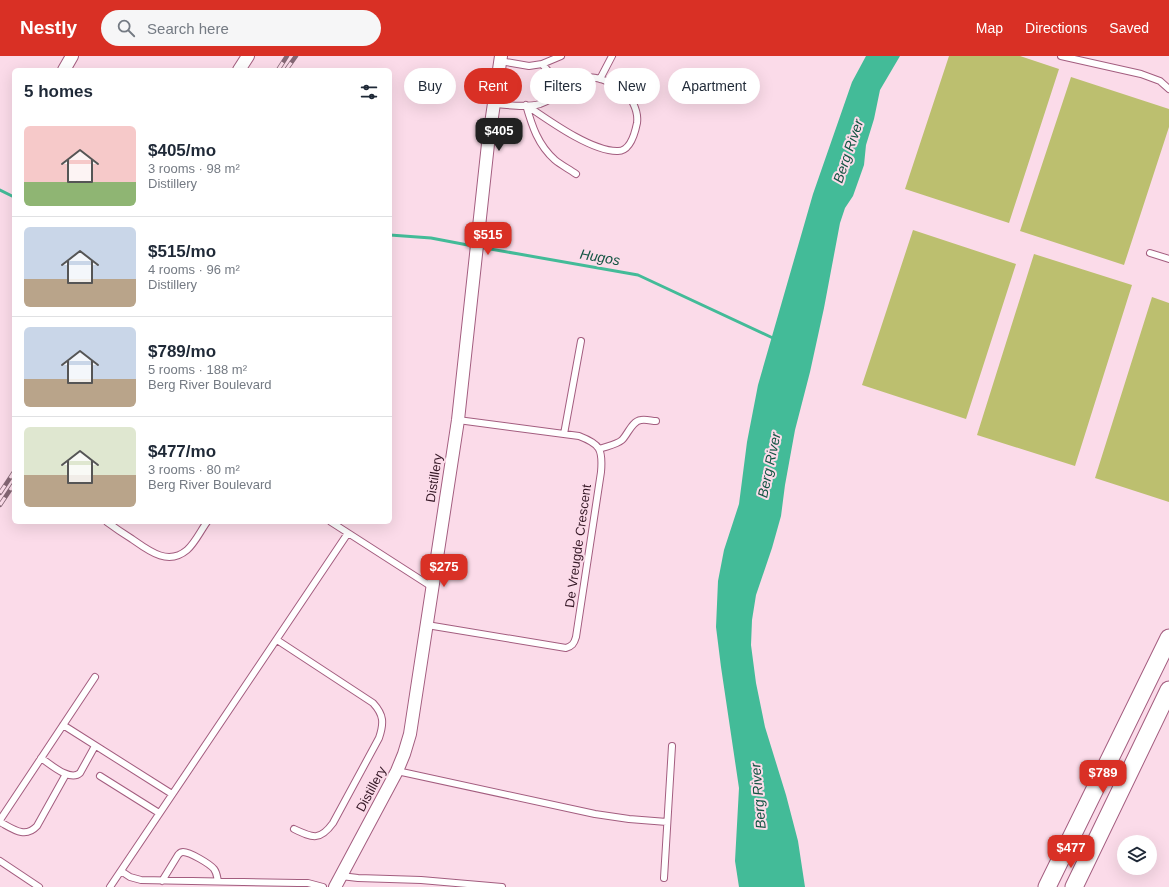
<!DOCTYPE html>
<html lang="en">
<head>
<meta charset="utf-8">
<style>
  body { margin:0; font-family:Arial,sans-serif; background:#f6f6f7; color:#1f2937; height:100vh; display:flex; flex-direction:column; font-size:15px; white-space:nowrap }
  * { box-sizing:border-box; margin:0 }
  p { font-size:13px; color:#747a83 }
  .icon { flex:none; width:22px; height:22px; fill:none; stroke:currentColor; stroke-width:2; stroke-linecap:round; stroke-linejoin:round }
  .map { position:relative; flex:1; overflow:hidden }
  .panel { position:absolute; left:12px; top:12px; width:380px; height:456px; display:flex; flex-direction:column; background:#fff; border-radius:6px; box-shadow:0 4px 16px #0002 }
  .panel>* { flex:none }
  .guide { position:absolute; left:404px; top:12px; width:380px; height:36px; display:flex; gap:8px }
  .tools { position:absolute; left:1117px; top:779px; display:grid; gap:8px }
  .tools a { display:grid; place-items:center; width:40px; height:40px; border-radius:50%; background:#fff; box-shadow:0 4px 16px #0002; font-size:20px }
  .price { position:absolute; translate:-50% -34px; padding:0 9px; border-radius:8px; background:#d93025; color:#fff; font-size:13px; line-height:26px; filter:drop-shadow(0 1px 2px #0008) }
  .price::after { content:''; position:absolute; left:50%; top:24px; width:12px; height:9px; margin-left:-6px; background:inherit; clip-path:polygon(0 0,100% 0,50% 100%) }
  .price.selected { background:#222; color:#fff }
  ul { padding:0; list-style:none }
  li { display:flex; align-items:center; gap:12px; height:100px; padding:0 12px }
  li+li { border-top:1px solid #e0e1e3 }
  li span { display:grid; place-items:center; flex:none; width:112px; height:80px; border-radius:6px; color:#555 }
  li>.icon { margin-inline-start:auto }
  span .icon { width:48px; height:48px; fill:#fffc; stroke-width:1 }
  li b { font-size:17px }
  h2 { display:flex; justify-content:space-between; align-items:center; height:48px; padding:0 12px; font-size:17px }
  .tag { padding:0 14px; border-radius:18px; background:#fff; box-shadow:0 4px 16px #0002; font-size:14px; line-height:36px }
  .tag.selected { background:#d93025; color:#fff }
  header { display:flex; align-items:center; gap:24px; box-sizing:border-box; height:56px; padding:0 20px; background:#d93025; color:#fff }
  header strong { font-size:19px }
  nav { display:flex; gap:22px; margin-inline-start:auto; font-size:14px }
  .search { width:280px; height:36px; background:#f6f6f7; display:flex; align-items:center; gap:10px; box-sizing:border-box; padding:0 14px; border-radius:22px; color:#747a83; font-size:15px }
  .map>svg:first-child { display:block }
  .green { fill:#bcbf6f }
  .water { fill:#43bb98 }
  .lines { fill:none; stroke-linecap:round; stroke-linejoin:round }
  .stream { stroke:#43bb98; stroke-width:3 }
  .lane-casing { stroke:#a35d7f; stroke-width:8 }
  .street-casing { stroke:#a35d7f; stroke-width:14 }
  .secondary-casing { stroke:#a35d7f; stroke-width:19 }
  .lane { stroke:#fff; stroke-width:6 }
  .street { stroke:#fff; stroke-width:12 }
  .secondary { stroke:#fff; stroke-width:17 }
  .rail-casing { stroke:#856775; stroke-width:4.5 }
  .rail { stroke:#fbdbe9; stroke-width:3; stroke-dasharray:9; stroke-linecap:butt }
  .labels { text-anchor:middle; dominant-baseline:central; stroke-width:4; stroke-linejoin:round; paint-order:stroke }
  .street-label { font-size:13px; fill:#351826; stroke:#fbdbe9 }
  .water-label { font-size:14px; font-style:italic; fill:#125442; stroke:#fbdbe9 }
</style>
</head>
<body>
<header>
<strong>Nestly</strong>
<div class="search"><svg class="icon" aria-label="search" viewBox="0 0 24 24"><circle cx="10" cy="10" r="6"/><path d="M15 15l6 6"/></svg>Search here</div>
<nav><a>Map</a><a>Directions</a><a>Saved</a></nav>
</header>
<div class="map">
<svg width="1169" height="831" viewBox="0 0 1169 831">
  <rect width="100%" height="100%" fill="#fbdbe9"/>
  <path class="green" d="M949,0h71l39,13 -50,154 -104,-34z
    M1071,21l98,32v18l-45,138 -104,-34z
    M913,174l103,34 -50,155 -104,-34z
    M1034,198l98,31 -57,181 -98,-31z
    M1152,241l17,6v199l-74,-24z"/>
  <path class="water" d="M866,0h34l-20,34 -6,29 -8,26 -2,20 -11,31 -8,12 -5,15 -16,85 -14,64 -15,58 -10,55 -4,31 -9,32 -16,47 -4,25 -1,25 5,38 9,44 21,68 12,46 7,46h-66l-4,-26 4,-73 -18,-121 -5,-40 2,-46 6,-31 15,-46 8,-62 11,-57 55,-191 39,-112z"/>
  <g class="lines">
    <path class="stream" d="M0,134l14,7
      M390,179l41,3 42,8
      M479,191l159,28 137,64"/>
    <defs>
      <path id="lane" d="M1061,0l80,18 19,7 9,8
        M500,5l29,5 13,-2 19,-8
        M542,8l23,26
        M600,23l12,-23
        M494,48c15,1 32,4 46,0 8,-3 17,-8 24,-14 12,-8 16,-15 32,-12 11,1 32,15 37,25 3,6 5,13 4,20 -2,10 -7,28 -19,28 -26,1 -70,-31 -92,-46
        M526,49c6,21 12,40 29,55 6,5 14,9 21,14
        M1150,197l19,6
        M564,378l17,-93
        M599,393c8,-3 17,-4 23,-9 6,-6 10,-19 19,-20 5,-1 11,1 15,1
        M107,466c8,6 17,12 25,17 17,12 36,27 55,11 8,-7 14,-20 20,-28
        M331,466l101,65
        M427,569l139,23c6,-2 8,-4 10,-11l25,-165c2,-23 -1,-28 -22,-36l-121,-16
        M277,584l96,63c11,12 11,20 6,35l-46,85c-13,18 -20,15 -39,6
        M63,669l109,69
        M41,702c9,6 29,24 39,15l15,-27
        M397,715l198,43 34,5 38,3
        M100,720l59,37
        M0,764l95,-143
        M0,766c13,7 25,17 37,4l29,-52
        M0,805l39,26
        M121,815l9,6 11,3 157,3h10l15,4
        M341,820l17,2 63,2 81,7
        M664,822l8,-132
        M162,825l16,-26c2,-2 2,-3 5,-3 7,0 27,12 31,17 3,4 3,8 4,12
        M110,831l238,-354"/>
      <path id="street" d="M64,14l8,-14
        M239,14l9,-14
        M335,831l62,-116 7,-17 6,-20 48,-314 30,-276 13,-88"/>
      <path id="secondary" d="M1047,831l122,-249
        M1074,831l95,-197"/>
    </defs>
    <use href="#lane" class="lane-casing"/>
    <use href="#street" class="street-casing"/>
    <use href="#secondary" class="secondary-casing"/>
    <use href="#lane" class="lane"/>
    <use href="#street" class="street"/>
    <use href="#secondary" class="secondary"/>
    <defs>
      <path id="rail" d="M278,14l9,-14
        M286,14l10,-14
        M0,437l14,-21
        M0,449l14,-21"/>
    </defs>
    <use href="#rail" class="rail-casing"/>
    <use href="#rail" class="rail"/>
  </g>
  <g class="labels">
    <g class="street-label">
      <text transform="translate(434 422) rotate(-81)">Distillery</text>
      <text transform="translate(578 490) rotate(-82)">De Vreugde Crescent</text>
      <text transform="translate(371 733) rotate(-62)">Distillery</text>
    </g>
    <g class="water-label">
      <text transform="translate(848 95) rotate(-71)">Berg River</text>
      <text transform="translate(600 201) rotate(10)">Hugos</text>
      <text transform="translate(769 409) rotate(-78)">Berg River</text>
      <text transform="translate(758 740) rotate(-95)">Berg River</text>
    </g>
  </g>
</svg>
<div class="tools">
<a><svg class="icon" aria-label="layers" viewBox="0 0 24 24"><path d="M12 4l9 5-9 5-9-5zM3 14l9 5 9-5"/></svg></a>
</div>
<b class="price selected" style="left:499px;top:96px">$405</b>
<b class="price" style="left:488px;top:200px">$515</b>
<b class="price" style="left:444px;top:532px">$275</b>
<b class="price" style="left:1103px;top:738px">$789</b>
<b class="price" style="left:1071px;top:813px">$477</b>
<div class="guide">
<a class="tag">Buy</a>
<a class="tag selected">Rent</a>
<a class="tag">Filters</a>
<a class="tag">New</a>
<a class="tag">Apartment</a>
</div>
<section class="panel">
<h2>5 homes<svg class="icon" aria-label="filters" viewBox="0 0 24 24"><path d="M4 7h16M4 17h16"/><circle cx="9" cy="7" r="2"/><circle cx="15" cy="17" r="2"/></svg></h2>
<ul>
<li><span style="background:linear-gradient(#f6c9c9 70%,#8fb573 0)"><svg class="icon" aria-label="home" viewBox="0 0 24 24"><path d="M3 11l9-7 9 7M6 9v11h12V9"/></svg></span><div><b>$405/mo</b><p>3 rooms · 98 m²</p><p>Distillery</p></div></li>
<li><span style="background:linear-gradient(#c9d6e8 65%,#b9a48a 0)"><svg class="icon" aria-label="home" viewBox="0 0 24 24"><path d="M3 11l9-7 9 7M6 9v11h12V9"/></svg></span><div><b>$515/mo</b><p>4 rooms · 96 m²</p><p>Distillery</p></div></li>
<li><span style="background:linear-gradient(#c9d6e8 65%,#b9a48a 0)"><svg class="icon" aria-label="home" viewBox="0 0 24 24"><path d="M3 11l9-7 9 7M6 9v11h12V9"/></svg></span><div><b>$789/mo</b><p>5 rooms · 188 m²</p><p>Berg River Boulevard</p></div></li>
<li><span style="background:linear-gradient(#dfe7d0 60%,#b9a48a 0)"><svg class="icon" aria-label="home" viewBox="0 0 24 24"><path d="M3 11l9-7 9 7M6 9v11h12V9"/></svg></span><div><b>$477/mo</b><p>3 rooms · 80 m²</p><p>Berg River Boulevard</p></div></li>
</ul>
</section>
</div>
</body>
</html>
